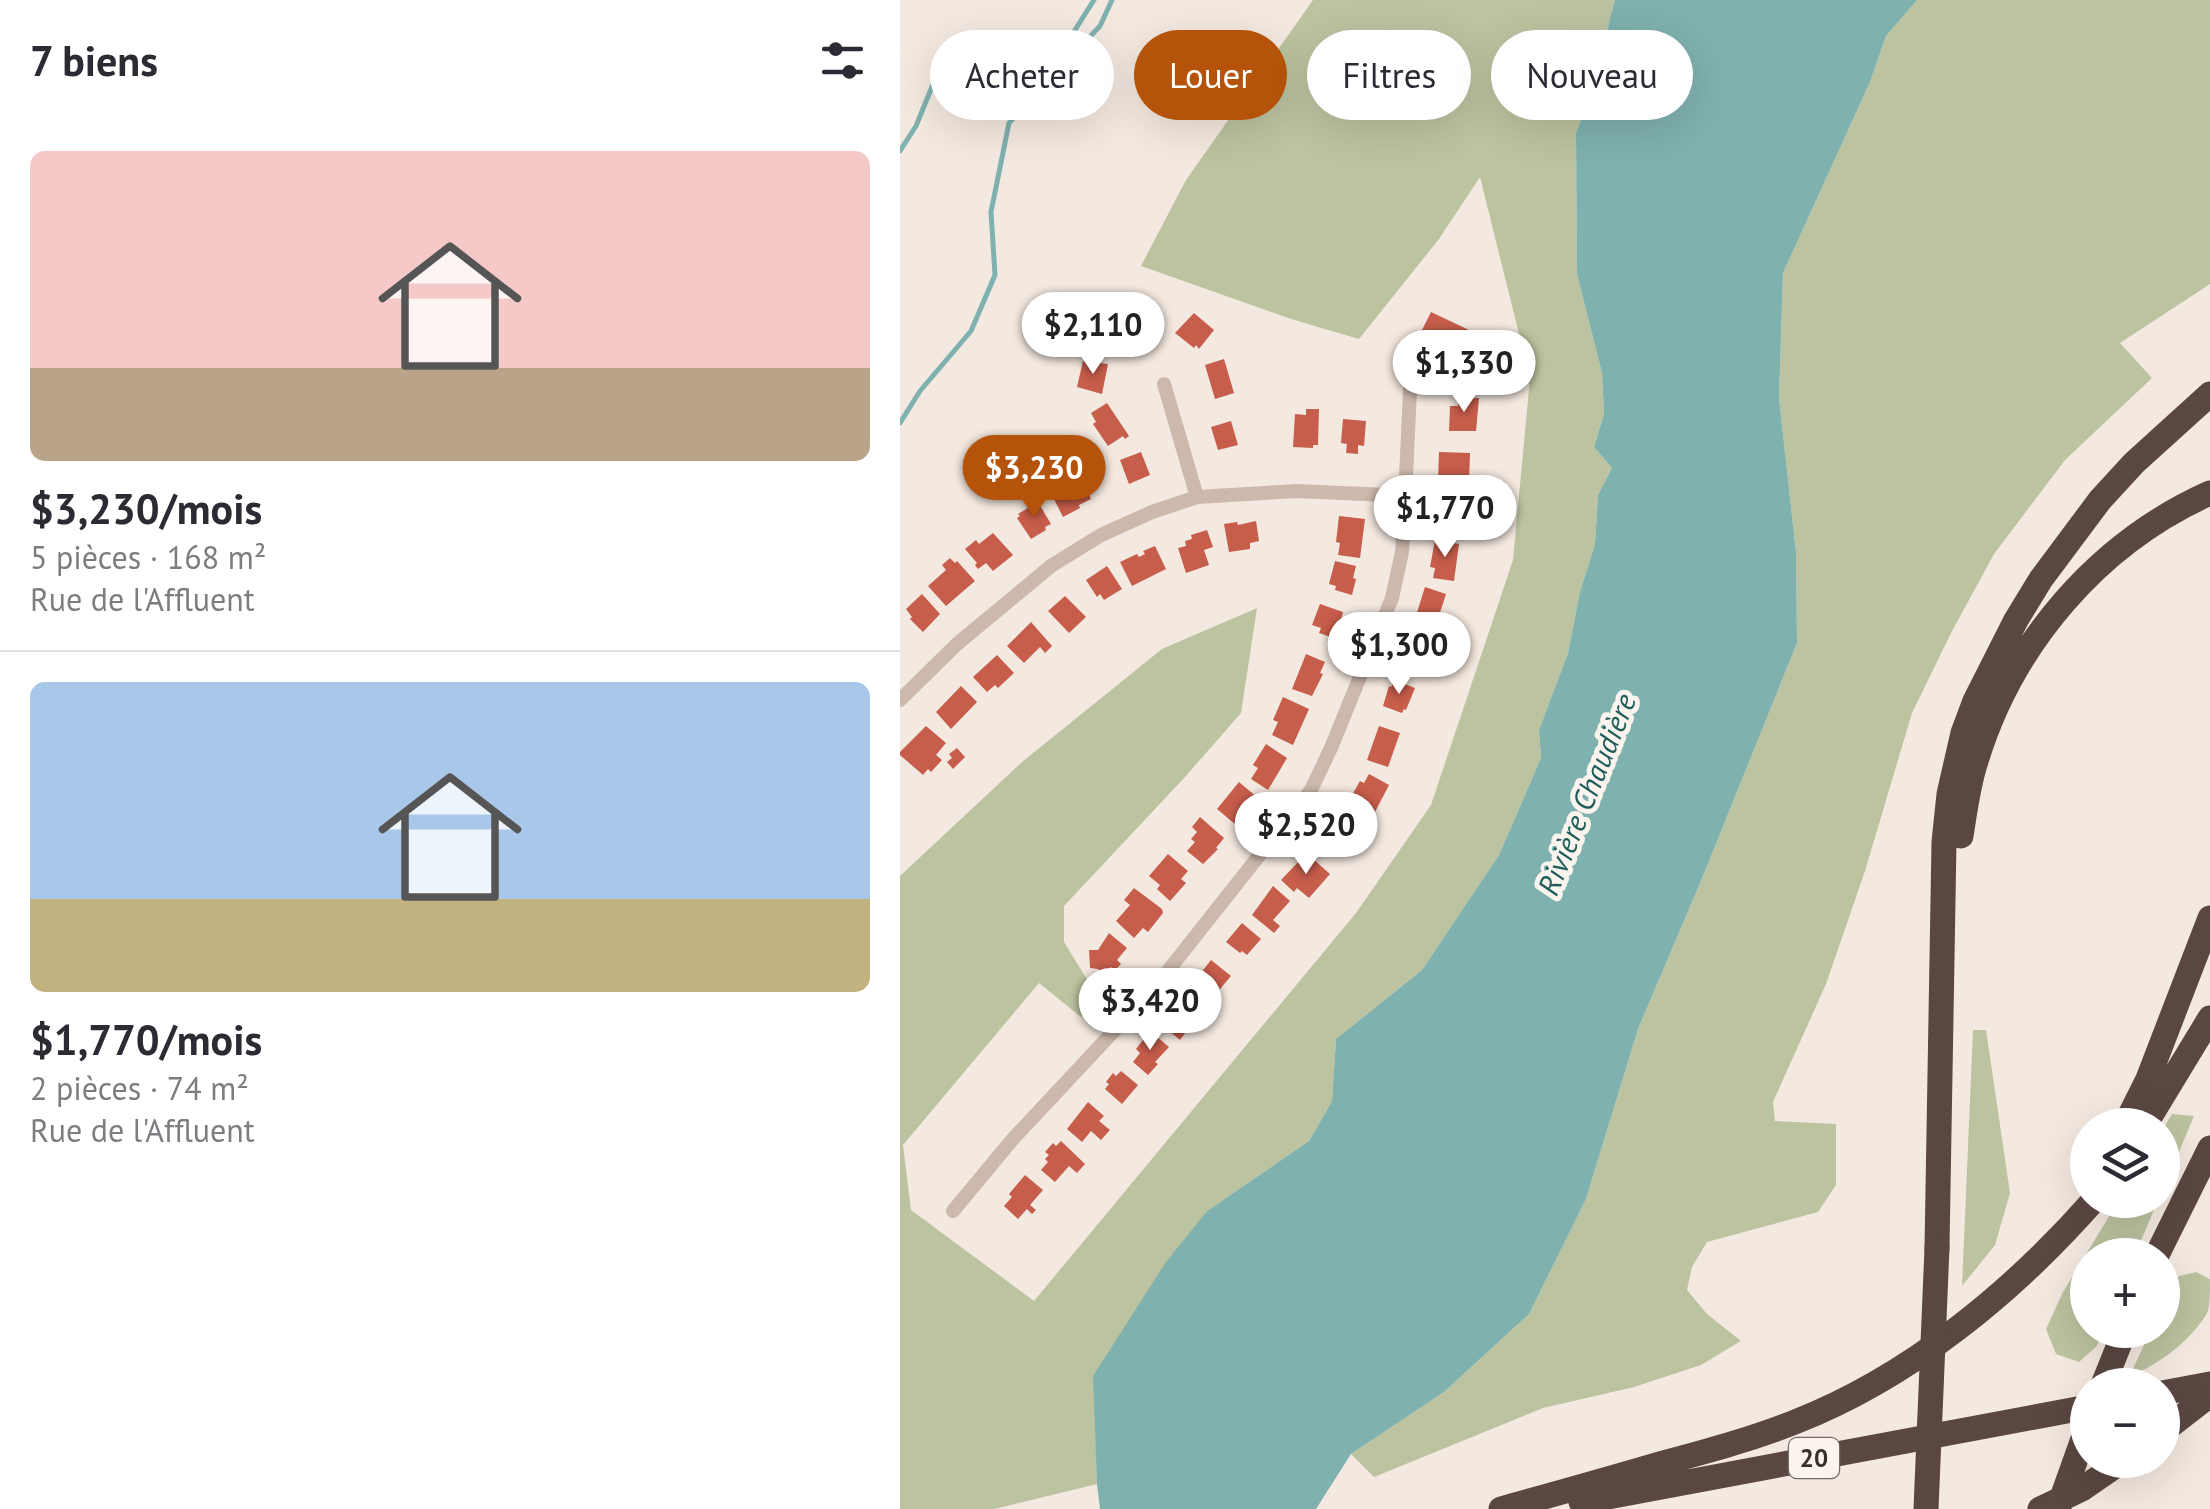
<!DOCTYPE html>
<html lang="fr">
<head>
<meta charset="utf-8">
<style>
  body { margin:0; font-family:"PT Sans",sans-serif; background:#f7f7f7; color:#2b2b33; height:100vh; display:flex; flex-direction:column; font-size:38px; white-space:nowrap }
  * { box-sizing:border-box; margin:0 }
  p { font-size:32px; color:#7c7c81 }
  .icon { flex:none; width:55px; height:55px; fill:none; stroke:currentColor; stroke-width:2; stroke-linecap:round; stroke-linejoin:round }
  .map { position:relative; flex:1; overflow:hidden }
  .sheet { display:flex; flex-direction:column; background:#fff; width:900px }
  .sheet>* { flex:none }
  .hud { position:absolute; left:30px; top:30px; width:950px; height:90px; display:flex; gap:20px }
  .controls { position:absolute; left:1170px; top:1108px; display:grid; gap:20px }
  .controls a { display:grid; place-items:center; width:110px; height:110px; border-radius:50%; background:#fff; box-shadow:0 10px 40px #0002; font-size:50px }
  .price { position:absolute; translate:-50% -85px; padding:0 22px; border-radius:35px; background:#fff; color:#222; font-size:32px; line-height:65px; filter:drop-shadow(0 2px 5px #0008) }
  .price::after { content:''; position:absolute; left:50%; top:60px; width:30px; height:22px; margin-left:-15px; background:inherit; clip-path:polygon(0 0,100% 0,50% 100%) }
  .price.on { background:#b45309; color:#fff }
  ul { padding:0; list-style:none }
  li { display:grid; align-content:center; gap:20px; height:530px; padding:0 30px }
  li+li { border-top:2px solid #e1e1e2 }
  li span { display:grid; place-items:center; height:310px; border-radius:15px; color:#555 }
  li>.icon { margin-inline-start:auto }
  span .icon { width:180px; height:180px; fill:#fffc; stroke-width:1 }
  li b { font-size:42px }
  h2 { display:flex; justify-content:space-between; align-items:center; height:120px; padding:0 30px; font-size:42px }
  .tag { padding:0 35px; border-radius:45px; background:#fff; box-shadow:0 10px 40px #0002; font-size:35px; line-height:90px }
  .tag.on { background:#b45309; color:#fff }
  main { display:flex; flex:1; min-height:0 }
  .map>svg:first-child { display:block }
  .green { fill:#bbc3a0 }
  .water { fill:#7fb1af }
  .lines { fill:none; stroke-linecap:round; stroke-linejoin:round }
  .stream { stroke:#7fb1af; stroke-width:5 }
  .building { fill:#c75d4b }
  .minor { stroke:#ccb8ac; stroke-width:14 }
  .motorway { stroke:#5b4742; stroke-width:25 }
  .motorway-bridge { stroke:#5b4742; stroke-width:25 }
  .labels { text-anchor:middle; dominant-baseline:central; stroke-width:10; stroke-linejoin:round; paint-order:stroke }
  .shield { fill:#fbf3ed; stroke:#746965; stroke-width:2.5 }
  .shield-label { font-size:25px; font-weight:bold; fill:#3a2e2b }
  .water-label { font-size:30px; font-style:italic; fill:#1f5d5b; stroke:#fbf3ed }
</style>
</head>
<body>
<main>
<section class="sheet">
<h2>7 biens<svg class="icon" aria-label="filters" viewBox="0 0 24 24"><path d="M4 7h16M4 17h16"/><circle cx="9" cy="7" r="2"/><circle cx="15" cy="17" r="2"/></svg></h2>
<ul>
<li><span style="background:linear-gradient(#f6c9c9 70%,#b9a48a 0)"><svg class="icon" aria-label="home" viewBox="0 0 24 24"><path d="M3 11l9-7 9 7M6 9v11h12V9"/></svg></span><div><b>$3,230/mois</b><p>5 pièces · 168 m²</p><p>Rue de l'Affluent</p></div></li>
<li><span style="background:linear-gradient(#a9c7e8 70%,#c2b280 0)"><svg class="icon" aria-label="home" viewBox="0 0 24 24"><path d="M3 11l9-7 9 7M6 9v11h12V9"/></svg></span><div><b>$1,770/mois</b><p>2 pièces · 74 m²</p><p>Rue de l'Affluent</p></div></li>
</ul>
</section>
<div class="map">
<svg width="1310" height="1509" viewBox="0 0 1310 1509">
  <rect width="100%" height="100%" fill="#f4e9e0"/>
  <path class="green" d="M413,0h302l-5,18 -9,48 -25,67 1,140 25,100 2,41 -10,33 18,21 -14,27 -3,49 -15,48 -12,61 -29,77 2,28 -42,97 -77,115 -86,69 -4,62 -23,40 -102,70 -113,164 3,109 -103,25h-94v-633l122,-114 140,-113 95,-41 -16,105 -56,64 -121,129v36l35,57 -18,18 -42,-34 -136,162 8,65 123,91 322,-388 75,-108 82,-245 17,-182 -50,-201 -41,62 -80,100 -68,-20 -150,-53 45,-86z
    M1017,0h293v284l-90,59 32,35 -87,82 -71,94 -43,79 -39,80 -47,158 -39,113 -53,118 2,19 61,3v61l-18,27 -111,30 -15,25 -5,23 20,24 34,27 -40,24 -67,22 -91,21 -169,69 -23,-23 93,-62 85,-78 57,-115 52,-170 65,-153 94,-233 -1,-91 -17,-154 4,-125 87,-191 16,-46z
    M1073,1030h13l24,163 -15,52 -33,41z
    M1272,1114l22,2 -31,74v-61z
    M1219,1200h39l-23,55h-47v75h16l-7,16 -18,16 -23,-8 -10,-25 17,-37z
    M1296,1272l14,7c0,10 0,23 -2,32 -12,25 -52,57 -78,64l21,-45h11l1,-24 13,-29z"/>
  <path class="water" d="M715,0h302l-31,36 -16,46 -87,191 -4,125 17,154 1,91 -94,233 -65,153 -52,170 -57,115 -85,78 -93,62 -35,55h-216l-3,-25 -4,-108 73,-114 41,-51 102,-70 23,-40 4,-62 86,-69 77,-115 42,-97 -2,-28 29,-77 12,-61 15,-48 3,-49 14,-27 -18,-21 10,-33 -2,-41 -25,-99 -1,-141 25,-67 9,-48z"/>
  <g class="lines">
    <path class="stream" d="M0,151l16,-25 22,-54 73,-26 57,-5 26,-41
      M0,423l20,-32 51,-60 24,-56 -4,-63 18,-89 91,-97 12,-26"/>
  </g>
  <path class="building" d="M226,310l4,8 2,-2 10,18 -13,7 -2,-3 -8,5 -13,-23z
    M531,312l38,18 -11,22 -38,-18z
    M294,313l20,17 -15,19 -3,-4 -2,3 -19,-15z
    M324,359l10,34 -19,6 -10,-34z
    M581,359l5,26 -22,4 -1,-9 -8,1 -1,-10 5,-1 -1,-7z
    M183,361l25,3 -6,30 -25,-7z
    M558,398h21l-3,33h-27l1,-25h8z
    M207,403l22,33 -4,3 -2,-3 -15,10 -15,-22 3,-2 -5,-9z
    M406,409h13l-1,36h-5v3l-20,-1 2,-33 11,1z
    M443,419l23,2 -2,25 -6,-1v9l-12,-1 1,-9 -6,-1z
    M331,421l7,24 -20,5 -7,-23z
    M241,452l9,23 -21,9 -9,-24z
    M539,452l31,1 -1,30 -31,-2z
    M174,471l2,5 3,-1 12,24 -12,6 1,3 -17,9 -11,-22 10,-5 -3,-5 8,-4 -3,-5z
    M539,497l22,2 -2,23h-3l-1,12 -20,-2z
    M138,502l13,22 -6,3 1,3 -15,9 -14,-21 3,-2 -2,-2z
    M439,516l26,3 -5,39 -22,-3 2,-12 -4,-1z
    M356,521l3,20 -9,2v6l-21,3 -5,-28 13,-2 1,3z
    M307,530l6,17 -9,3 5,15 -23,8 -8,-25 8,-2 -1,-5 7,-2 -1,-4z
    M93,533l20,22 -20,16 -7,-8 -8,6 -3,-4 2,-2 -12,-14 11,-9 3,4z
    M535,540l24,4 -5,37 -21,-3 2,-10 -5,-1z
    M255,546l11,23 -34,17 -12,-24 17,-8 2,3 6,-3 -2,-3z
    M50,558l5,5 2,-2 18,20 -29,25 -18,-20 18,-16 -4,-5z
    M435,561l21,5 -3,12 3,1 -4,16 -17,-5 1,-4 -7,-2z
    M207,566l15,23 -18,11 -4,-6 -3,3 -11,-17z
    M525,587l21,7 -11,34 -21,-6z
    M22,594l18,20 -17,18 -13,-13 2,-2 -6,-8z
    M165,596l21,21 -17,16 -21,-22z
    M420,604l23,8 -7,27 -17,-6 2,-5 -9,-3z
    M131,622l21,24 -7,7 -5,-6 -16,16 -17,-17z
    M513,637l21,8 -9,26 -21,-8 3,-7 -5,-2 4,-11 4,1z
    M406,654l19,8 -5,11 3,1 -11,22 -20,-7z
    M97,655l17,18 -16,15 -3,-3 -8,7 -14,-15z
    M494,680l21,8 -9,22 -2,-1 -2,4 -19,-7 6,-20 2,1z
    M61,686l16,16 -26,27 -15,-17z
    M383,697l26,12 -16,36 -21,-10 6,-13 -5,-2z
    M26,726l20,17 -10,12 6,5 -11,12 -3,-3 -5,6 -23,-20v-3z
    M479,726l21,7 -12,34 -21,-7z
    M366,744l21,14 -19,32 -17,-11 7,-11 -5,-3z
    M57,748l8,9 -12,12 -6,-7 5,-4 -3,-4z
    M469,774l20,11 -14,27 -6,-3 -3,5 -19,-10 13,-23 4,2z
    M339,782l19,16 -22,27 -19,-16z
    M436,815l16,15 -17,18 -16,-14z
    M300,817l24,21 -8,10 2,1 -15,15 -16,-13 8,-9 -4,-3 6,-7 -5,-5z
    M268,854l20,17 -7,8 5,4 -16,18 -13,-12 3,-4 -11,-9z
    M403,857l6,5 3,-4 18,16 -21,24 -12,-10 -3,4 -13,-12z
    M373,886l17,15 -17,19 7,6 -6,7 -22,-18z
    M234,888l28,21 1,4 -15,19 -5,-4 -9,10 -18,-17 14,-16 -6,-5z
    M342,923l19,16 -14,16 -5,-4 -2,2 -14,-11z
    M209,933l18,15 -10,12 4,4 -6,6 -4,-3 -6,7 -7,-5 -8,-1 -1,-18h9z
    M311,960l20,16 -21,25 -14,-12 6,-8 -2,-2 5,-7 -2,-2z
    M284,998l17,14 -21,28 -16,-13 6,-8 -2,-2 4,-4 -4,-4 7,-8 4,3z
    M250,1031l19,16 -14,15 3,2 -10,11 -15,-13 7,-9 -4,-4z
    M221,1071l17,14 -16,19 -17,-15 4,-5 -3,-2 7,-9 3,3z
    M188,1102l16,14 -5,5 11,9 -9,10 -10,-9 -9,11 -15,-13z
    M161,1141l24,23 -8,9 -8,-7 -14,16 -14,-12 7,-8 -3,-3 4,-4 -4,-3 8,-9 3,3z
    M125,1175l18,15 -13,15 6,5 -4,4 -5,-5 -9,10 -14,-13 8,-9 -3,-3z"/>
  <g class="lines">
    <path class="minor" d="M264,384l33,113
      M505,498l5,-108
      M0,700l57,-56 94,-78 50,-31 51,-23 45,-15 99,-6 92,4 17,3 -3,54 -10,46 -61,150 -20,42 -155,196 -144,154 -59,71"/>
    <path class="motorway" d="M1061,836c4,-25 7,-51 15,-75 36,-118 122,-218 234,-268
      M1225,1125l23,-46 62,-161
      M1245,1125l65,-107
      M1037,1248l7,-406 5,-48 14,-61 12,-32 41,-81 25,-41 59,-79 34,-37 76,-69
      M1257,1255l53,-107
      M1203,1385l22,-55
      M1262,1393l48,-9
      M1262,1432l48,-37
      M681,1502l507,-95
      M601,1509c54,-15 108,-30 162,-46 45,-12 89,-24 132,-41 115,-45 218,-130 299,-222
      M1140,1509l42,-20 42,-29"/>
    <path class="motorway-bridge" d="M1026,1509l11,-261
      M1158,1509l30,-84"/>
  </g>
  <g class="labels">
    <rect class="shield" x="889" y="1438" width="50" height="40" rx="8"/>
    <g class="shield-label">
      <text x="914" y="1458">20</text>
    </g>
    <g class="water-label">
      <text transform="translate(686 794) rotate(-68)">Rivière Chaudière</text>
    </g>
  </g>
</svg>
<div class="controls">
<a><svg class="icon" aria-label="layers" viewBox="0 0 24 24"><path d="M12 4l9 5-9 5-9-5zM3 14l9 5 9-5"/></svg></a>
<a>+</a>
<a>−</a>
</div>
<b class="price" style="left:193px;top:377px">$2,110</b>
<b class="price" style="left:564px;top:415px">$1,330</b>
<b class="price on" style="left:134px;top:520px">$3,230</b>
<b class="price" style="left:545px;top:560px">$1,770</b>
<b class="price" style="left:499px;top:697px">$1,300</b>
<b class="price" style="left:406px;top:877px">$2,520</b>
<b class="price" style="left:250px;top:1053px">$3,420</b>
<div class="hud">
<a class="tag">Acheter</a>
<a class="tag on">Louer</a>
<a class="tag">Filtres</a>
<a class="tag">Nouveau</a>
</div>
</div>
</main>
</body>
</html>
